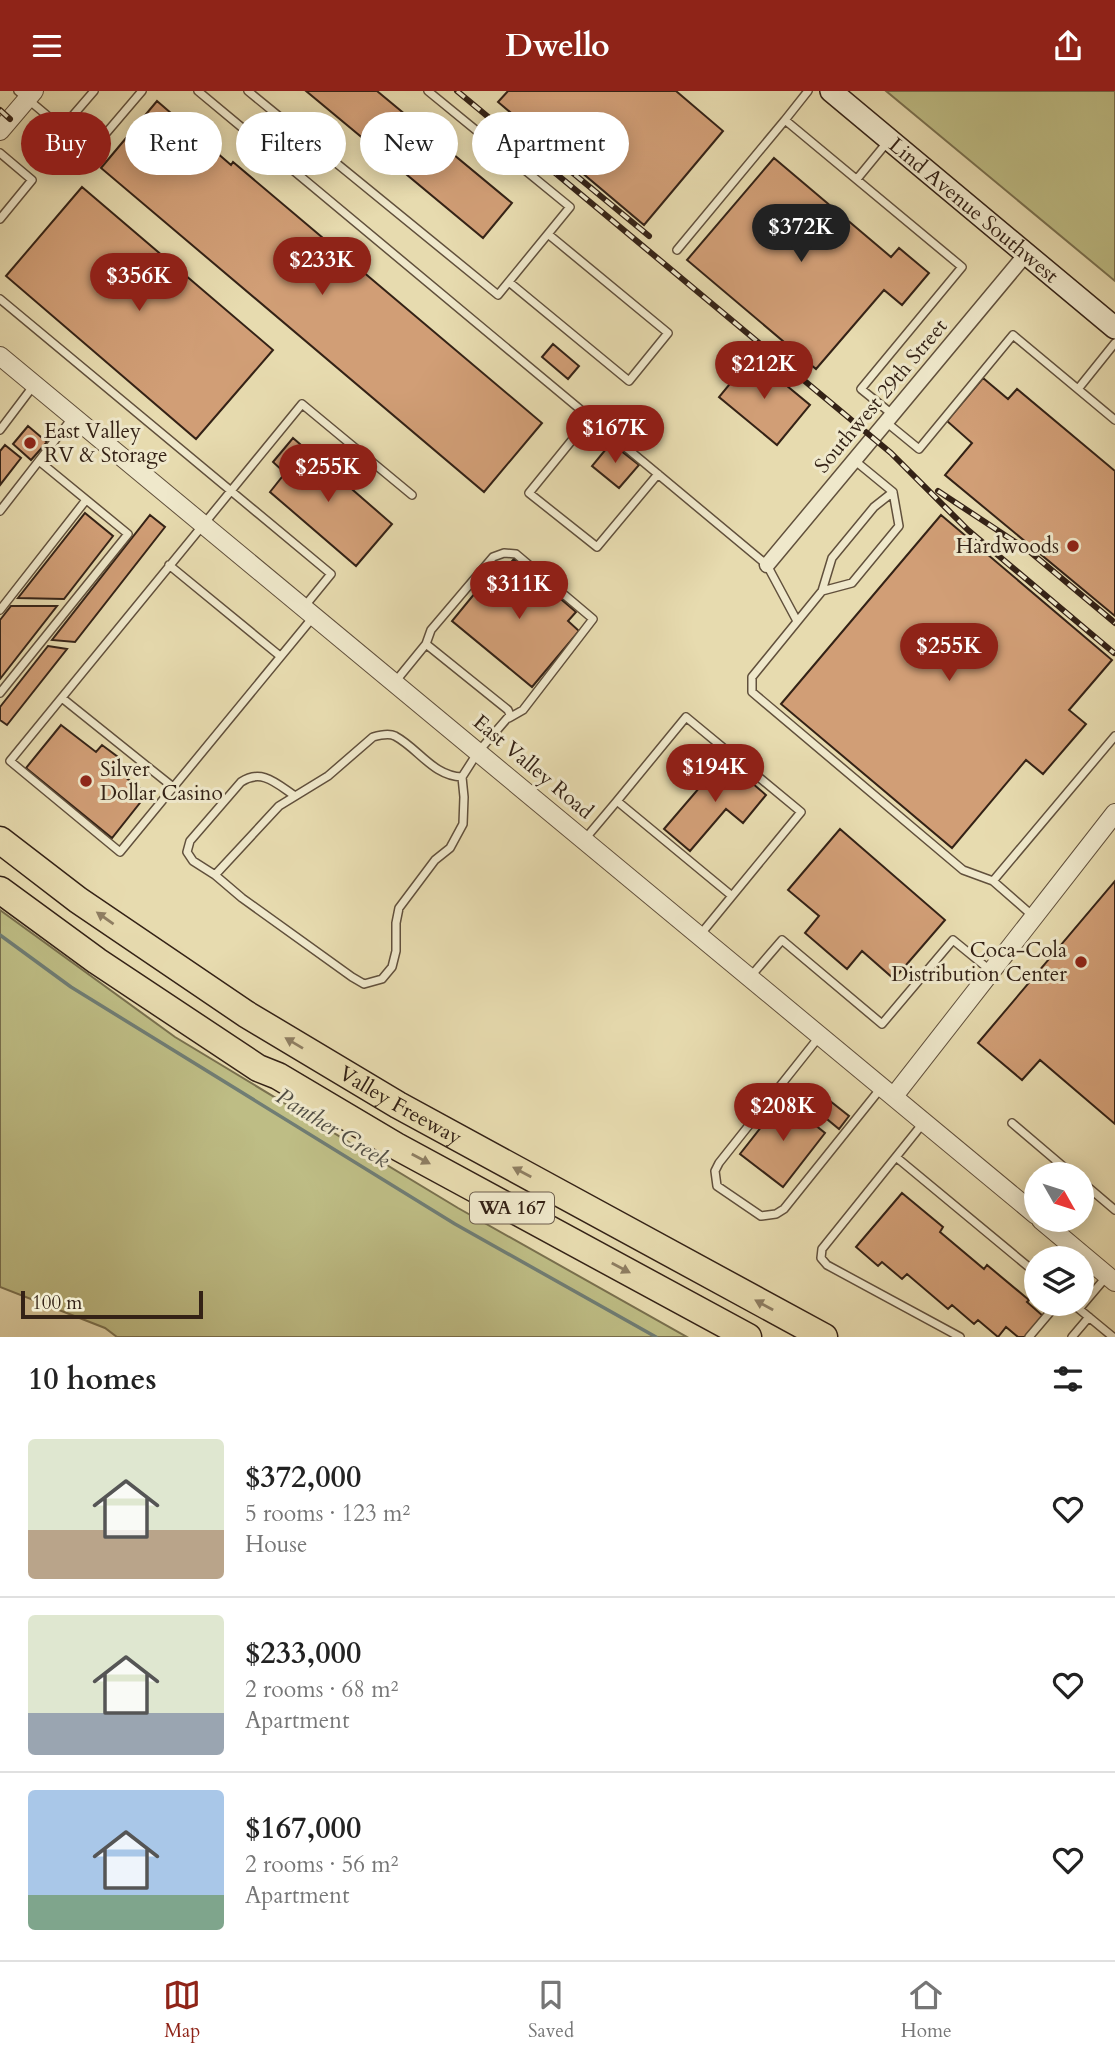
<!DOCTYPE html>
<html lang="en">
<head>
<meta charset="utf-8">
<style>
  body { margin:0; font-family:Cardo,serif; background:#f2f2f2; color:#222; height:100vh; display:flex; flex-direction:column; font-size:26px; white-space:nowrap }
  * { box-sizing:border-box; margin:0 }
  p { font-size:23px; color:#767676 }
  .icon { flex:none; width:38px; height:38px; fill:none; stroke:currentColor; stroke-width:2; stroke-linecap:round; stroke-linejoin:round }
  .map { position:relative; height:1246px; overflow:hidden }
  .side { display:flex; flex-direction:column; background:#fff; flex:1 }
  .side>* { flex:none }
  .top-card { position:absolute; left:21px; top:21px; width:700px; height:63px; display:flex; gap:14px }
  .needle { width:46px; rotate:129deg }
  .buttons { position:absolute; left:1024px; top:1071px; display:grid; gap:14px }
  .buttons a { display:grid; place-items:center; width:70px; height:70px; border-radius:50%; background:#fff; box-shadow:0 4px 18px #0003; font-size:35px }
  .scale { position:absolute; left:21px; bottom:18px; width:182px; box-sizing:border-box; padding-left:7px; border:4px solid #342216; border-top:0; font-size:19px; line-height:24px; white-space:nowrap; color:#342216; -webkit-text-stroke:5px #efe8cb; paint-order:stroke }
  .price { position:absolute; translate:-50% -60px; padding:0 16px; border-radius:24px; background:#8f2418; color:#fff; font-size:23px; line-height:46px; filter:drop-shadow(0 2px 4px #0008) }
  .price::after { content:''; position:absolute; left:50%; top:42px; width:21px; height:16px; margin-left:-10px; background:inherit; clip-path:polygon(0 0,100% 0,50% 100%) }
  .price.on { background:#222; color:#fff }
  ul { padding:0; list-style:none }
  li { display:flex; align-items:center; gap:21px; height:175px; padding:0 28px }
  li+li { border-top:2px solid #e0e0e0 }
  li span { display:grid; place-items:center; flex:none; width:196px; height:140px; border-radius:7px; color:#555 }
  li>.icon { margin-inline-start:auto }
  span .icon { width:84px; height:84px; fill:#fffc; stroke-width:1 }
  li b { font-size:30px }
  h2 { display:flex; justify-content:space-between; align-items:center; height:84px; padding:0 28px; font-size:30px }
  .pill { padding:0 24px; border-radius:32px; background:#fff; box-shadow:0 4px 18px #0003; font-size:24px; line-height:63px }
  .pill.on { background:#8f2418; color:#fff }
  header { display:flex; justify-content:space-between; align-items:center; height:91px; padding:0 28px; background:#8f2418; color:#fff; font-size:32px; font-weight:800 }
  .tab-bar { display:flex; justify-content:space-around; align-items:center; height:98px; border-top:2px solid #e0e0e0; background:#fff; font-size:19px; color:#767676 }
  .tab-bar a { display:grid; justify-items:center; gap:4px }
  .tab-bar .on { color:#8f2418 }
  .map>svg:first-child { display:block }
  .green { fill:#bebd85; stroke:#79704e; stroke-width:2 }
  .lines { fill:none; stroke-linecap:round; stroke-linejoin:round }
  .stream { stroke:#707d74; stroke-width:3.5 }
  .building { fill:#d19e76; stroke:#342216; stroke-width:2 }
  .service-casing { stroke:#61503c; stroke-width:10 }
  .minor-casing { stroke:#61503c; stroke-width:17 }
  .tertiary-casing { stroke:#61503c; stroke-width:20 }
  .secondary-casing { stroke:#342216; stroke-width:24 }
  .motorway-casing { stroke:#342216; stroke-width:29 }
  .service { stroke:#efe8cb; stroke-width:7 }
  .minor { stroke:#efe8cb; stroke-width:14 }
  .tertiary { stroke:#efe8cb; stroke-width:18 }
  .secondary { stroke:#efe8cb; stroke-width:21 }
  .motorway { stroke:#e7dbaf; stroke-width:26 }
  .rail-casing { stroke:#342216; stroke-width:6 }
  .rail { stroke:#efe8cb; stroke-width:3.5; stroke-dasharray:10; stroke-linecap:butt }
  .oneway { fill:#8e7e62 }
  .poi-dot { fill:#8f2418; stroke:#efe8cb; stroke-width:2.5 }
  .labels { text-anchor:middle; dominant-baseline:central; stroke-width:6; stroke-linejoin:round; paint-order:stroke }
  .shield { fill:#efe8cb; stroke:#6c5d4c; stroke-width:2 }
  .shield-label { font-size:19px; font-weight:bold; fill:#342216 }
  .street-label { font-size:21px; fill:#342216; stroke:#efe8cb }
  .poi-label { font-size:21px; fill:#342216; stroke:#efe8cb; text-anchor:start }
  .water-label { font-size:23px; font-style:italic; fill:#524f45; stroke:#efe8cb }
</style>
</head>
<body>
<header><svg class="icon" aria-label="menu" viewBox="0 0 24 24"><path d="M4 6h16M4 12h16M4 18h16"/></svg>Dwello<svg class="icon" aria-label="share" viewBox="0 0 24 24"><path d="M12 15V3M7 8l5-5 5 5M5 13v7h14v-7"/></svg></header>
<div class="map">
<svg width="1115" height="1246" viewBox="0 0 1115 1246">
  <rect width="100%" height="100%" fill="#e7dbaf"/>
  <filter id="stains"><feTurbulence type="fractalNoise" baseFrequency=".00286" numOctaves="4"/><feColorMatrix values="0 0 0 0 .2 0 0 0 0 .09 0 0 0 0 .02 0 0 0 .5 -.17"/></filter>
  <radialGradient id="worn" r=".72"><stop offset=".6" stop-color="#630" stop-opacity="0"/><stop offset="1" stop-color="#630" stop-opacity=".3"/></radialGradient>
  <path class="green" d="M886,0h229v190z
    M0,819l175,127 283,171 229,129h-570l-12,-9 -105,-41z"/>
  <g class="lines">
    <path class="stream" d="M0,844l71,52 384,237 201,113"/>
  </g>
  <path class="building" d="M306,0h71l135,112 -29,35z
    M508,0h168l47,40 -79,94 -146,-123z
    M157,10l74,64 2,-3 309,261 -58,69 -383,-324z
    M774,67l117,99 8,-9 30,25 -27,32 -18,-15 -68,79 -129,-109z
    M82,96l191,163 -77,89 -190,-163z
    M553,253l26,22 -11,13 -26,-22z
    M752,266l58,48 -33,40 -58,-48z
    M983,287l25,21 9,-10 98,82v145l-170,-141 27,-32 -25,-22z
    M28,335l19,16 -16,18 -18,-16z
    M293,347l99,86 -36,42 -86,-74 15,-19 -12,-11z
    M611,352l28,22 -20,23 -27,-22z
    M5,354l16,13 -21,27v-34z
    M85,422l28,23 -49,63 -46,-1z
    M150,424l15,12 -90,115 -23,-2z
    M941,424l171,145 -43,50 17,14 -43,50 -17,-14 -74,88 -171,-144z
    M514,468l62,53 -8,9 11,10 -47,56 -80,-66 46,-56 6,5z
    M11,515h46l-57,73v-59z
    M48,555l19,3 -60,76 -7,-5v-13z
    M61,634l35,27 6,-7 16,12 -7,9 36,28 -35,44 -86,-70z
    M724,668l42,36 -23,28 -17,-14 -36,42 -26,-22z
    M840,738l105,91 -51,59 -32,-28 -15,18 -42,-36 14,-17 -31,-26z
    M1115,790v243l-75,-64 -18,20 -44,-37z
    M825,1006l24,19 -10,13 -23,-19z
    M783,1008l42,34 -42,54 -43,-33z
    M902,1102l41,34 -3,5 44,37 3,-4 42,35 -2,2 16,14 -18,21h-7l-12,-10 -8,10 -20,-17 -4,4 -22,-19 -4,4 -41,-35 -5,5 -20,-17 -4,4 -22,-19z"/>
  <g class="lines">
    <defs>
      <path id="service" d="M18,0l44,37
        M94,0l-32,37 28,24 52,-61
        M198,0l569,474 30,56
        M248,0l250,204 72,-88 -142,-116
        M785,29l23,-29
        M0,62l32,27 -32,39
        M857,88l32,-39
        M677,159l108,-130 177,147 -101,122 31,25
        M509,191l120,99 39,-48 -120,-99
        M0,208l331,275 -27,33
        M1078,298l37,-46
        M590,327l-61,75 68,54 61,-73
        M886,331l33,27 94,-114 102,85
        M0,339l34,-45
        M854,369l39,32 6,34 -47,57 -30,8 -70,86v15l211,178 30,11 41,36
        M0,420l73,-94
        M169,474l111,91
        M822,500l10,-33 42,-51 19,-15
        M0,519l86,-110
        M314,525l-194,236 -110,-91 292,-357 110,91
        M395,591l31,-38 5,-14 62,-73 11,-4 12,1 77,65 -70,91 -14,8
        M0,602l128,-159 -89,-73
        M62,607l111,89
        M295,705c-18,-12 -33,-28 -54,-14l-51,59 -3,11 6,9 22,14 27,23 110,79 12,7 18,-5 10,-12 4,-16v-28l3,-15 36,-48 15,-12 13,-24 1,-27 -2,-20 16,-25 32,-37 -2,-5 -82,-66
        M617,710l69,-84 115,95 -69,84
        M585,748l32,-38 115,95 -32,39
        M215,784l64,-69 49,-30 45,-39c7,-2 16,-4 22,-1 24,13 38,40 67,41
        M993,790l122,-145
        M751,885l31,-36 100,84 71,-84 38,31
        M819,946l-100,126 -4,8 2,15 44,30 15,-2 8,-5 97,-121
        M924,1031l-102,127 -1,9 6,7 133,72
        M1012,1032l60,51
        M896,1066l140,116
        M1082,1091l33,28
        M1073,1213l40,33
        M1079,1218l28,-33
        M1029,1246l28,-33
        M1072,1246l17,-20"/>
      <path id="minor" d="M767,474l259,-311"/>
      <path id="tertiary" d="M0,40l34,-40
        M0,265l1036,859
        M894,1005l221,-283
        M1041,1129l74,62"/>
      <g id="secondary">
        <path id="s1" d="M831,0l284,237"/>
      </g>
      <g id="motorway">
        <path id="s2" d="M0,749l78,60 168,114 152,91 426,232"/>
        <path d="M0,799l97,71 161,107 20,8 118,70 352,191"/>
      </g>
    </defs>
    <use href="#service" class="service-casing"/>
    <use href="#minor" class="minor-casing"/>
    <use href="#tertiary" class="tertiary-casing"/>
    <use href="#secondary" class="secondary-casing"/>
    <use href="#motorway" class="motorway-casing"/>
    <use href="#service" class="service"/>
    <use href="#minor" class="minor"/>
    <use href="#tertiary" class="tertiary"/>
    <use href="#secondary" class="secondary"/>
    <use href="#motorway" class="motorway"/>
    <defs>
      <path id="rail" d="M457,0l434,362 77,77 146,123
        M0,19l10,9
        M512,34l21,15 116,96
        M938,400l91,60 86,72"/>
    </defs>
    <use href="#rail" class="rail-casing"/>
    <use href="#rail" class="rail"/>
  </g>
  <defs><path id="oneway-solid" d="M-6-.8H1V-3.2L6.5 0L1 3.2V.8H-6Z" transform="scale(1.75)"/></defs>
  <g class="oneway">
    <use href="#oneway-solid" transform="translate(105 827) rotate(-145)"/>
    <use href="#oneway-solid" transform="translate(294 952) rotate(-149)"/>
    <use href="#oneway-solid" transform="translate(421 1068) rotate(28)"/>
    <use href="#oneway-solid" transform="translate(522 1081) rotate(-152)"/>
    <use href="#oneway-solid" transform="translate(621 1177) rotate(28)"/>
    <use href="#oneway-solid" transform="translate(764 1214) rotate(-151)"/>
  </g>
  <g class="poi-dot">
    <circle cx="30" cy="352" r="7"/>
    <circle cx="1073" cy="455" r="7"/>
    <circle cx="86" cy="690" r="7"/>
    <circle cx="1081" cy="871" r="7"/>
  </g>
  <g class="labels">
    <rect class="shield" x="470" y="1101.5" width="84" height="31" rx="5"/>
    <g class="shield-label">
      <text x="512" y="1117">WA 167</text>
    </g>
    <g class="street-label">
      <text stroke="none"><textPath href="#s1" startOffset="186">Lind Avenue Southwest</textPath></text>
      <text transform="translate(881 305) rotate(-50)">Southwest 29th Street</text>
      <text transform="translate(533 676) rotate(40)">East Valley Road</text>
      <text stroke="none"><textPath href="#s2" startOffset="481">Valley Freeway</textPath></text>
    </g>
    <g class="poi-label">
      <text x="44" y="340">East Valley<tspan x="44" dy="24">RV &amp; Storage</tspan></text>
      <text x="1059" y="455" text-anchor="end">Hardwoods</text>
      <text x="100" y="678">Silver<tspan x="100" dy="24">Dollar Casino</tspan></text>
      <text x="1067" y="859" text-anchor="end">Coca-Cola<tspan x="1067" dy="24">Distribution Center</tspan></text>
    </g>
    <g class="water-label">
      <text transform="translate(333 1037) rotate(32)">Panther Creek</text>
    </g>
  </g>
  <rect width="100%" height="100%" filter="url(#stains)"/>
  <rect width="100%" height="100%" fill="url(#worn)"/>
</svg>
<div class="buttons">
<a><svg class="needle" viewBox="-14 -14 28 28"><path d="M0-13l5 13h-10z" fill="#e53935"/><path d="M0 13l5-13h-10z" fill="#767676"/></svg></a>
<a><svg class="icon" aria-label="layers" viewBox="0 0 24 24"><path d="M12 4l9 5-9 5-9-5zM3 14l9 5 9-5"/></svg></a>
</div>
<div class="scale">100 m</div>
<b class="price on" style="left:801px;top:173px">$372K</b>
<b class="price" style="left:322px;top:206px">$233K</b>
<b class="price" style="left:139px;top:222px">$356K</b>
<b class="price" style="left:764px;top:310px">$212K</b>
<b class="price" style="left:615px;top:374px">$167K</b>
<b class="price" style="left:328px;top:413px">$255K</b>
<b class="price" style="left:519px;top:530px">$311K</b>
<b class="price" style="left:949px;top:592px">$255K</b>
<b class="price" style="left:715px;top:713px">$194K</b>
<b class="price" style="left:783px;top:1052px">$208K</b>
<div class="top-card">
<a class="pill on">Buy</a>
<a class="pill">Rent</a>
<a class="pill">Filters</a>
<a class="pill">New</a>
<a class="pill">Apartment</a>
</div>
</div>
<section class="side">
<h2>10 homes<svg class="icon" aria-label="filters" viewBox="0 0 24 24"><path d="M4 7h16M4 17h16"/><circle cx="9" cy="7" r="2"/><circle cx="15" cy="17" r="2"/></svg></h2>
<ul>
<li><span style="background:linear-gradient(#dfe7d0 65%,#b9a48a 0)"><svg class="icon" aria-label="home" viewBox="0 0 24 24"><path d="M3 11l9-7 9 7M6 9v11h12V9"/></svg></span><div><b>$372,000</b><p>5 rooms · 123 m²</p><p>House</p></div><svg class="icon" aria-label="heart" viewBox="0 0 24 24"><path d="M12 20l-8-8c-3-5 5-10 8-4 3-6 11-1 8 4z"/></svg></li>
<li><span style="background:linear-gradient(#dfe7d0 70%,#9aa5b1 0)"><svg class="icon" aria-label="home" viewBox="0 0 24 24"><path d="M3 11l9-7 9 7M6 9v11h12V9"/></svg></span><div><b>$233,000</b><p>2 rooms · 68 m²</p><p>Apartment</p></div><svg class="icon" aria-label="heart" viewBox="0 0 24 24"><path d="M12 20l-8-8c-3-5 5-10 8-4 3-6 11-1 8 4z"/></svg></li>
<li><span style="background:linear-gradient(#a9c7e8 75%,#7fa58c 0)"><svg class="icon" aria-label="home" viewBox="0 0 24 24"><path d="M3 11l9-7 9 7M6 9v11h12V9"/></svg></span><div><b>$167,000</b><p>2 rooms · 56 m²</p><p>Apartment</p></div><svg class="icon" aria-label="heart" viewBox="0 0 24 24"><path d="M12 20l-8-8c-3-5 5-10 8-4 3-6 11-1 8 4z"/></svg></li>
</ul>
</section>
<nav class="tab-bar">
<a class="on"><svg class="icon" aria-label="map" viewBox="0 0 24 24"><path d="M3 6l6-2 6 2 6-2v14l-6 2-6-2-6 2zM9 4v14M15 6v14"/></svg>Map</a>
<a><svg class="icon" aria-label="saved" viewBox="0 0 24 24"><path d="M7 4h10v16l-5-4-5 4z"/></svg>Saved</a>
<a><svg class="icon" aria-label="home" viewBox="0 0 24 24"><path d="M3 11l9-7 9 7M6 9v11h12V9"/></svg>Home</a>
</nav>
</body>
</html>
